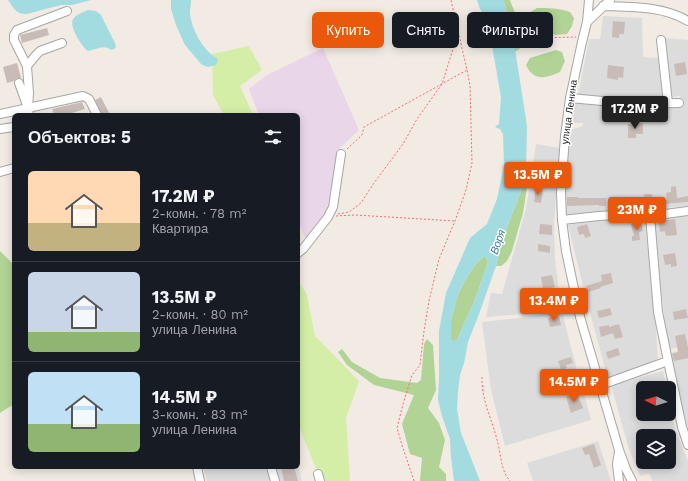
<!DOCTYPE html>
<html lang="ru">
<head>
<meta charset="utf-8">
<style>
  body { margin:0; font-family:"Work Sans",sans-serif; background:#242831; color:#f1f3f6; height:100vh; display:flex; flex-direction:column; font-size:15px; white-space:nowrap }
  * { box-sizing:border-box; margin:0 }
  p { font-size:13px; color:#9ea1a6 }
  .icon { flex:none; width:22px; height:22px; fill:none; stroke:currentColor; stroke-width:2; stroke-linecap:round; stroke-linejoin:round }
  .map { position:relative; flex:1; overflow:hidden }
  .sheet { position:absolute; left:12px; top:113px; width:288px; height:356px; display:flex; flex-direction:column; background:#171b24; border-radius:6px; box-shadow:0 2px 10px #0003 }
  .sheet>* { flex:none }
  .guide { position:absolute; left:312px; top:12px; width:316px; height:36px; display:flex; gap:8px }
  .needle { width:26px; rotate:275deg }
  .tools { position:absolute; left:636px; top:381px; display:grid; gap:8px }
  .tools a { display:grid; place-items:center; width:40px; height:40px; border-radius:6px; background:#171b24; box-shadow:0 2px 10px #0003; font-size:20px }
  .price { position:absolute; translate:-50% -34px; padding:0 9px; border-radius:4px; background:#ea580c; color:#fff; font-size:13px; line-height:26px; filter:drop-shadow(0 1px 2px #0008) }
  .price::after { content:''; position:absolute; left:50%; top:24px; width:12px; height:9px; margin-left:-6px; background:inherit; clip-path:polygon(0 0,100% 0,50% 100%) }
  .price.current { background:#222; color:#fff }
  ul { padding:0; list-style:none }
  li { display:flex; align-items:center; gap:12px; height:100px; padding:0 16px }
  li+li { border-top:1px solid #363941 }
  li span { display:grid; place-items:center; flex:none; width:112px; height:80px; border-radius:6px; color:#555 }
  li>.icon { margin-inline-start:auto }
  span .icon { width:48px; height:48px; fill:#fffc; stroke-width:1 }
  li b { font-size:17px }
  h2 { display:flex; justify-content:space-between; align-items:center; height:48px; padding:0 16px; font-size:17px }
  .pill { padding:0 14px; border-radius:6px; background:#171b24; box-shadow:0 2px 10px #0003; font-size:14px; line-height:36px }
  .pill.current { background:#ea580c; color:#fff }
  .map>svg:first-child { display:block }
  .residential { fill:#dddcdc; fill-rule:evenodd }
  .industrial { fill:#ead6e9 }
  .grass { fill:#d4eea7 }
  .forest { fill:#b1d396 }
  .water { fill:#a2dce1; fill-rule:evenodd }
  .building { fill:#c9bcb7 }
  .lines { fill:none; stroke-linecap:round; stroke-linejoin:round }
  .minor-casing { stroke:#a6a6a6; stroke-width:10 }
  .path { stroke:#ff676d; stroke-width:1; stroke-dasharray:2 2; stroke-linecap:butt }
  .minor { stroke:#fff; stroke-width:8 }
  .labels { text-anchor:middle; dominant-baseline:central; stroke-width:3; stroke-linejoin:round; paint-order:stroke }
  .street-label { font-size:10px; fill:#1f1f1f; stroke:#fff }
  .water-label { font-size:11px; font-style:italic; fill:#3c7b9d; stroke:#fff }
</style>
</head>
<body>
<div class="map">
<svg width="688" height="481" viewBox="0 0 688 481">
  <rect width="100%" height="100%" fill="#f1ebe4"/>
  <path class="residential" d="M603,16l39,2 1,39 15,1 5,41 -18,4 -67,-7 11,-57h11z
    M665,38l23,2v166l-71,5 -51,5 -2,-14 6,-72 13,-4v-3h-12l4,-22 43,5 1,6h27v-5l35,-2 -1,-9 -8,1z
    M536,144l24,4 -6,74 1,37 6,49 -37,6 -38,3 5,-24 11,1 11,-39 13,-46z
    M688,214v131l-18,4 -5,-21 -2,-24 -5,-31 -5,-55z
    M642,218l3,6 8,63 5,73 -29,12 -21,7 -21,-77 -19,-77 31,-5z
    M562,311l8,33 21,76 -86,26 -14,-56 -9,-68 37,-4z
    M688,349v80l-19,-76z
    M663,371l4,17h-24v26h26v-15l6,29 13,33v20h-36v-1l-3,-7 -9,3 -12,-30 -17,-61zM643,436h26v26h-26z
    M598,441l13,40h-78l-6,-18z
    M298,466l4,15h-95l-4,-14h95z"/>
  <path class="industrial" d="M323,48l36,82 -19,18 -14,65 -20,27 -8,-20v-105h-39l-10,-26 18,-14z"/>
  <path class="grass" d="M249,46l13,24 -22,16 13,29h-29l-11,-20 -1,-41z
    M298,280l9,15 8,41 44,45 -13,37 4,63h-29l-23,-57z"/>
  <path class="forest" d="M503,0h7c3,10 23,48 5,51l-4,-28z
    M537,8c11,0 22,0 33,4l4,6 -2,8 -5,8 -12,1 -17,-5 -10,-12 1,-5z
    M556,50l6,2 3,9 -5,11c-14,6 -26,10 -34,-7l4,-7z
    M523,184h2l2,3 -4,26 -11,38 -5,10 -6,5h-5l7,-28 19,-49z
    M0,251l14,14v139l-14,9z
    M483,257h3l2,5 -12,35 -19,43 -5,2 -1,-3v-19l7,-26 9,-17 9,-13z
    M427,339l6,6 3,45 -8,18 11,15 6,17 -6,27 7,7v7h-26l2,-23 -12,-4 -8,-30 12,-29 -40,-10 -27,-20 -9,-13 4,-3 10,13 28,16 37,5 4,-3 3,-36z"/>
  <path class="water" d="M8,0h83l-19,5h-11l-34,9c-10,1 -14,-6 -19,-14z
    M171,0h20c0,4 -1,9 -1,13 1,15 13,38 27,45l1,3 -2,4 -8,2 -3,-1 -4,-2 -16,-19 -9,-20 -5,-16z
    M477,0h26l8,23 16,103 -1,45 -4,18 -19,49 -7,28 -17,48 -11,28 -4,21 -4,12 -2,17 -1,17 4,24 19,48h-26l-3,-24 -1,-18 -8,-23 -4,-16 1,-23v-46l7,-38 24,-55 17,-14 10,-25 7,-34 -1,-31 -3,-5 -5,-2 4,-3 2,-27 -12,-68 -3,-11 -6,-9zM483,257h3l2,5 -12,35 -19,43 -5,1 -1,-2v-19l7,-26 9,-17 9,-13z
    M88,10l8,1 5,4 14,28 1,4 -2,2 -3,1c-7,-6 -15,0 -23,1 -6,-4 -21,-27 -14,-33 3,-4 10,-6 14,-8z"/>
  <path class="building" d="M613,21l12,1 -1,12h-5v4l-7,-1z
    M47,28l2,7 -27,8 -2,-8z
    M685,62l2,12 -11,2 -2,-12z
    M17,63l4,15h-4l-3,3 -7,2 -4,-16z
    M608,65l16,2 -1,11 -5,-1v3l-11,-2z
    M101,97l9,18h-8l-7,-15z
    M82,102l3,7 -20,6h-11l-2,-6z
    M643,123v11h-7v4h-8v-14z
    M676,186l1,12 11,-2v6l-24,2v-4h3l-1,-7 5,-1v-5z
    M536,188l7,2 -2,13 -7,-1z
    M644,194h8l1,11 -8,1z
    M567,197h11v1h28v8h-7v-1l-32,1z
    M675,219l2,16 -11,1 -1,-5 -5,1 -1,-11z
    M641,222l2,9 -4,1 1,8 -8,1v-5h2l-3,-12z
    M540,224l12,1v10l-13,-1z
    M587,224l4,12 -6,2 -1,-4 -5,1 -2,-8z
    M538,244l12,2v7l-12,-2z
    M675,253l2,13 -6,1v-3l-6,1 -2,-10z
    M611,273l2,10 -13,4 1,1 -13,4 -2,-6 16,-5 -1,-6z
    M552,275l3,12h-2l3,16 -12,2 -2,-9h2l-3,-19z
    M610,308l2,7 -13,3 -2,-7z
    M686,309l2,9 -14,2 -1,-8z
    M559,316l2,9 -11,2 -2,-9z
    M619,324l4,13 -8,2 -2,-6 -12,4 -2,-10 10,-2v2z
    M685,334l3,13v11l-14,3 -2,-7 6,-2 -3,-16z
    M618,348l2,7 -12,4 -2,-7z
    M571,357l2,6 -7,2 1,3 -6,2 -3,-9z
    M577,393l3,9h1l2,6 -12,5 -5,-16z
    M594,444l7,21 -7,3 -5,-14 -4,1 -3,-7z
    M281,467h13l4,14h-14z"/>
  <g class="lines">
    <defs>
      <path id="minor" d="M589,0l-2,22 -5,20 -12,56 -5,38 -4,56 1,28 4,31 14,66 39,133 7,19 6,12
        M603,6c29,1 60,0 85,15
        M587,22l23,-22
        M661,40l7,63
        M27,66l9,-11 4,-4 22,-8
        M19,83l9,25 1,7
        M570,98l65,6 44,-1
        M28,108l1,-15 -2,-27 -13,-26v-5l3,-5 50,-19
        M0,114l83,-18 6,3 8,16
        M0,129l14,-2
        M0,172l14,-4
        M650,216l8,96 10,49 14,66 6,18
        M562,220l37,-4 18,-1 33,1 38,-5
        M298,253l5,-4 25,-32 5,-10 8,-53
        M601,385l67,-24
        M619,452l-2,12 2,17
        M197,467l3,14
        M271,467l4,14
        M318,474l2,7"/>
    </defs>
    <use href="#minor" class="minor-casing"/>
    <path class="path" d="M528,42l6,-4 42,-1
      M347,149l15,-14 2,-8 103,-57 -16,-70
      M338,214l11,-2 12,-9 13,-20 29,-39 14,-25 25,-35 16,-51
      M336,216l19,-1 100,6
      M482,377c-1,22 10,42 15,63 3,9 4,26 8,33 1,3 3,5 5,8
      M414,481l-12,-36 -5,-17 6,-24 9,-29 8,-10 4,-34 5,-30 10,-42 16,-38 11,-31 6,-27 -2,-78 -3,-15"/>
    <use href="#minor" class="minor"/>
  </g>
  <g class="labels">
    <g class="street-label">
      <text transform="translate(569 112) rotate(-82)">улица Ленина</text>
    </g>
    <g class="water-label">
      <text transform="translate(498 242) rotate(-71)">Воря</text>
    </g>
  </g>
</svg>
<div class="tools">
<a><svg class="needle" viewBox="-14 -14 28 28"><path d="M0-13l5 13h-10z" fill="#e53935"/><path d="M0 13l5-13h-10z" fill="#9ea1a6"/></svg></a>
<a><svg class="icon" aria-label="layers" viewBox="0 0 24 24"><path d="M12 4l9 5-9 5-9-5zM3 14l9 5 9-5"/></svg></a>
</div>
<b class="price current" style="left:635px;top:130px">17.2M ₽</b>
<b class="price" style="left:538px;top:196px">13.5M ₽</b>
<b class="price" style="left:637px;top:231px">23M ₽</b>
<b class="price" style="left:554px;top:322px">13.4M ₽</b>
<b class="price" style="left:574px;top:403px">14.5M ₽</b>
<div class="guide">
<a class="pill current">Купить</a>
<a class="pill">Снять</a>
<a class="pill">Фильтры</a>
</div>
<section class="sheet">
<h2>Объектов: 5<svg class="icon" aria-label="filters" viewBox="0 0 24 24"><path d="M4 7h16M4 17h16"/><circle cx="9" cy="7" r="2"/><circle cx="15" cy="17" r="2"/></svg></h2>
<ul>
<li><span style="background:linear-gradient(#ffd9b3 65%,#c2b280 0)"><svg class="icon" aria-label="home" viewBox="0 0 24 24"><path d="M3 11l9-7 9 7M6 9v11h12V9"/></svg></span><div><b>17.2M ₽</b><p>2-комн. · 78 m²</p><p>Квартира</p></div></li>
<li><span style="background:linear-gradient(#c9d6e8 75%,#8fb573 0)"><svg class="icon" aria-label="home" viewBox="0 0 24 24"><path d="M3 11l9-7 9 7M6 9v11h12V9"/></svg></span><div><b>13.5M ₽</b><p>2-комн. · 80 m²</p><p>улица Ленина</p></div></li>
<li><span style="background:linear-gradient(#bfe0f5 65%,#8fb573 0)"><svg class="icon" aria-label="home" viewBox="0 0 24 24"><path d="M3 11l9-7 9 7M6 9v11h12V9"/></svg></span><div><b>14.5M ₽</b><p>3-комн. · 83 m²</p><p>улица Ленина</p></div></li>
</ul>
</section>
</div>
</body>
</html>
